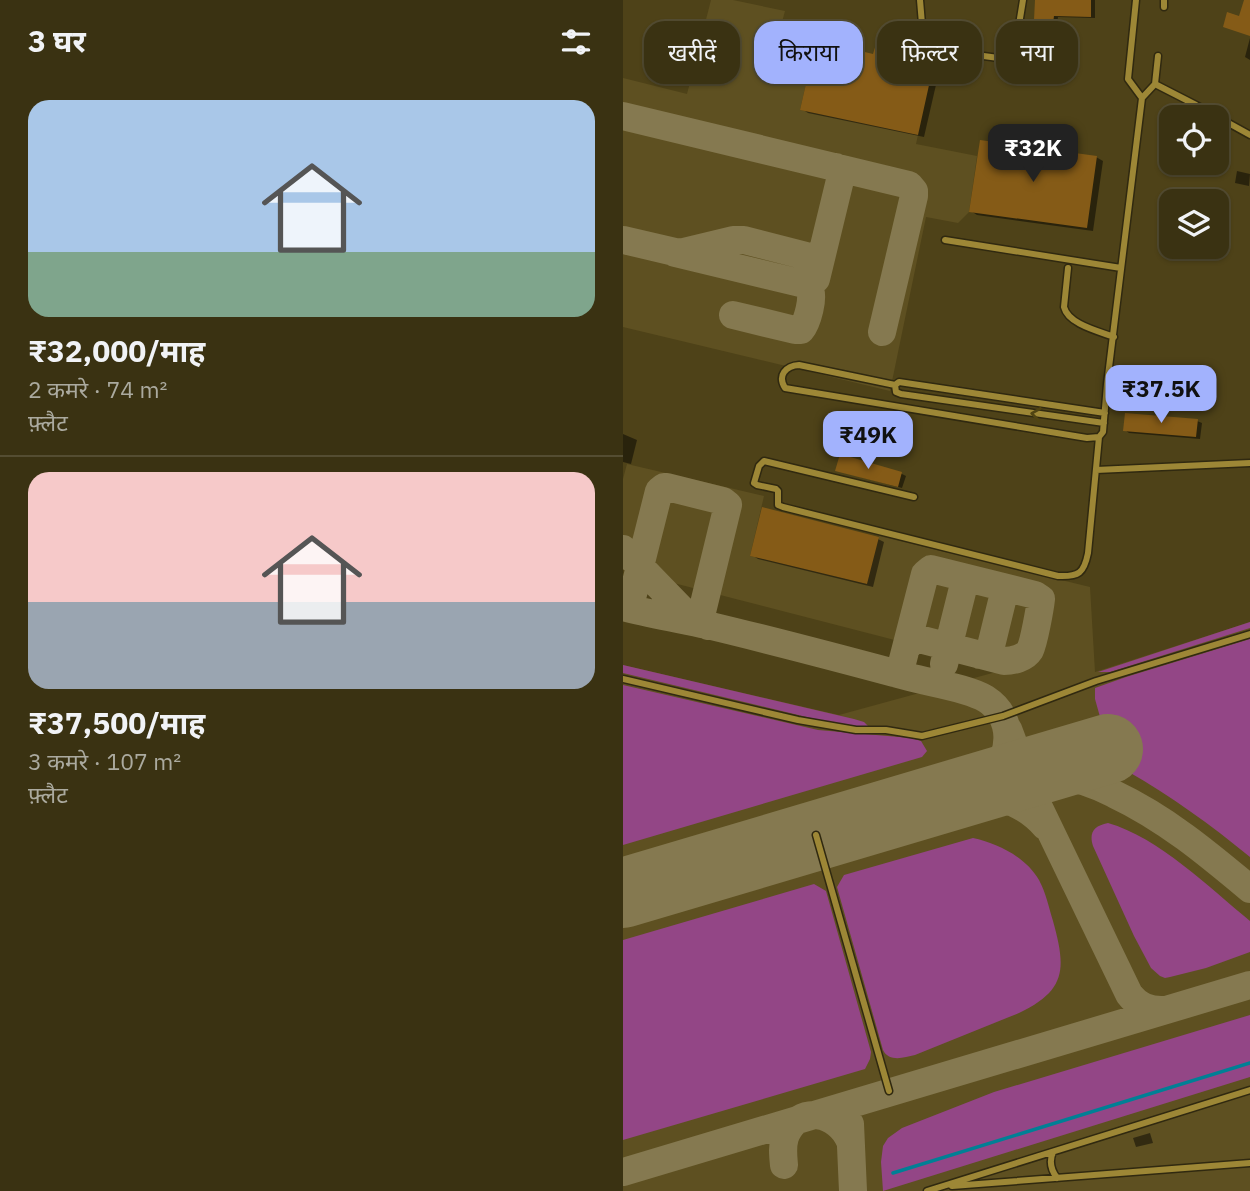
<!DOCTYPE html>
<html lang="hi">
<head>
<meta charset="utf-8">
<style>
  body { margin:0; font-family:"IBM Plex Sans","Noto Sans Devanagari",sans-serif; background:#453e20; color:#f1f3f6; height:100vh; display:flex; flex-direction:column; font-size:26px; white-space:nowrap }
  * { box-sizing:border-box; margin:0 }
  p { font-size:23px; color:#abaa9f }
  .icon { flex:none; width:38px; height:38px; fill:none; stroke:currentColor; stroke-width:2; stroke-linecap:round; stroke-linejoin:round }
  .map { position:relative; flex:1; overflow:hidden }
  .sheet { display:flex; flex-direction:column; background:#3a3212; width:623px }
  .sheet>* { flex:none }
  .guide { position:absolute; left:21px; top:21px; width:500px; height:63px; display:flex; gap:14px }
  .buttons { position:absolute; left:536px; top:105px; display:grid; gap:14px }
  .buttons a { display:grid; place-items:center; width:70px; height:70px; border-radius:14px; background:#3a3212; box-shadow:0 2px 5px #0004,0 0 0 2px #544d32; font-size:35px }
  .price { position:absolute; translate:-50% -60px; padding:0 16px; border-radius:14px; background:#a2b2fd; color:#111; font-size:23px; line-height:46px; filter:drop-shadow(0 2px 4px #0008) }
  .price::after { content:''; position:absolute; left:50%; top:42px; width:21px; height:16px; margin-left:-10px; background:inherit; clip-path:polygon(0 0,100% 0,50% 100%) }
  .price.on { background:#222; color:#fff }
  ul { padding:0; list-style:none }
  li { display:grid; align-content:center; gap:14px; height:371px; padding:0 28px }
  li+li { border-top:2px solid #544d32 }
  li span { display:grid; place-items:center; height:217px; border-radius:21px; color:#555 }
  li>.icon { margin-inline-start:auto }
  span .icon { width:126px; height:126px; fill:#fffc; stroke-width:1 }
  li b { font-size:30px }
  h2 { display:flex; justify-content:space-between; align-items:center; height:84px; padding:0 28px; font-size:30px }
  .tag { padding:0 24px; border-radius:21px; background:#3a3212; box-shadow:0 2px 5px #0004,0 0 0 2px #544d32; font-size:24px; line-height:63px }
  .tag.on { background:#a2b2fd; color:#111 }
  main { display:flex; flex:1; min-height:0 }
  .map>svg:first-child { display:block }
  .built { fill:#5e5021 }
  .green { fill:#934686 }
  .shadow { fill:#0007 }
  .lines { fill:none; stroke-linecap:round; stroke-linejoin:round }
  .stream { stroke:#008095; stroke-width:3.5 }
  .taxiway { stroke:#857950; stroke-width:28 }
  .runway { stroke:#857950; stroke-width:70 }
  .building { fill:#855b17 }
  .service-casing { stroke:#302910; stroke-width:9 }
  .service { stroke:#9d8736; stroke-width:6 }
  .oneway { stroke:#504412 }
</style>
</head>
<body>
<main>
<section class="sheet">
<h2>3 घर<svg class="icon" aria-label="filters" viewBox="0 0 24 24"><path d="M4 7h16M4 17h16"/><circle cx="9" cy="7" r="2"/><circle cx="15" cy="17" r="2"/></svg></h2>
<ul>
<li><span style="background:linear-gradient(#a9c7e8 70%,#7fa58c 0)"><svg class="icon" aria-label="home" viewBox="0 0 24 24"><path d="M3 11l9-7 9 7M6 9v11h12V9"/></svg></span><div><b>₹32,000/माह</b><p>2 कमरे · 74 m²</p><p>फ़्लैट</p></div></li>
<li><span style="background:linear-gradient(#f6c9c9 60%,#9aa5b1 0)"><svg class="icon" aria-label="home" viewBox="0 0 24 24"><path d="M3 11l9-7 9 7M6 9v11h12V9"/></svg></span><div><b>₹37,500/माह</b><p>3 कमरे · 107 m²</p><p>फ़्लैट</p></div></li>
</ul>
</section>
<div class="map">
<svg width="627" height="1191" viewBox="0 0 627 1191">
  <rect width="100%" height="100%" fill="#4e4218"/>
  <path class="built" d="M88,0h22l52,11 -6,22 37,7 -16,70 118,25 -2,9 61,12 -8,56 -11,11 -32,-6 -36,174 -267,-64v-249l64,16z
    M4,464l137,32 -14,60 117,28 12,-48 211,51 5,85 155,-50v569h-627v-526l216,50 168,-46 -384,-99v-91z"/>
  <path class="green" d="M627,622v6l-140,44h-12z
    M627,639v218c-39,-32 -79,-61 -123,-86l-11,3 -21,-75v-11l31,-11z
    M0,665l231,54 10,3 4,4 -10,1 -39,-7 -196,-47z
    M0,685l195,45 93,8 10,3 6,10 -5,6 -299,88z
    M485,823c50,14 102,65 142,98v31l-44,16 -36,9 -5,1 -5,-2 -9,-8 -17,-32 -41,-90c-4,-13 0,-20 15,-23z
    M350,838c24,5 53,19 66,42 7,13 10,28 14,41 13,47 14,69 -34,92l-104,42c-12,3 -26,7 -32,-5l-46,-163 7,-12z
    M191,884l12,7 45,161 -1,7 -5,10 -242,71v-200z
    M627,1015v62l-367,114 -2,-29 2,-16 5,-8 14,-10 92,-36z"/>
  <path class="shadow" d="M414,0h58v18l-37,-1 -6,45 -22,-3 -5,-2 11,-35z
    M627,38v22l-5,-3z
    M312,59l6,4 -17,74 -116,-24 -6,-4z
    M473,157l7,4 -10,70 -116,-16 -6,-4z
    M614,171l13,3 -1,12 -14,-3z
    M574,421l5,2 -2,16 -71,-6 -4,-3z
    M0,434l14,6 -6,24 -8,-2z
    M219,472l60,2 4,2 -4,12z
    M255,539l6,3 -11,45 -115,-28 -6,-4z
    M527,1133l3,10 -17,4 -3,-9z"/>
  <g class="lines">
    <path class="stream" d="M270,1173l357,-110"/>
    <path class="taxiway" d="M0,116l286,69 5,6v5l-32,136
      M0,240l56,13 54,-13h11l70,18 3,16 -5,6 -8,4
      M52,253l129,31c1,1 3,2 5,4 6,8 -2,35 -8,42h-6l-62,-15
      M193,279l25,-103 -1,-6 -4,-3
      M0,549l66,68 10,5
      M0,607c28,7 56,12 84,18 67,16 135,34 202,52 22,6 59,11 77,22 28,18 28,56 3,78 -9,9 -21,13 -33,18
      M0,607l8,-5 28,-111 5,-4h3l56,14 5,4 -27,111 7,10
      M357,655l6,-1 4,-4 13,-53v-7l-6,-4
      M321,664l20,-80 5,-4h4
      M271,673l7,-6 24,-93 6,-5 104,26 6,4c-1,9 -7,43 -11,51 -5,8 -17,11 -26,11l-85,-22 -8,2 -3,5
      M385,729l24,64 97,201c9,12 20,17 36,16
      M388,779c16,-2 32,-4 48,-3 20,2 38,9 55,18 51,24 93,59 136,95
      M335,795c34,-3 64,5 87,31
      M227,1124l3,67
      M161,1165c-1,-10 -2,-19 1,-28 13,-34 53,-25 65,4
      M0,1172l627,-187"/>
    <path class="runway" d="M0,893l485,-144"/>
  </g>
  <path class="building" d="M412,0h56v17l-37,-1 -6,45 -25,-4 6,-37h5z
    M621,0h6v36l-27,-9 4,-15 12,4z
    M193,40l57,14 3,-10 59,14 -17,77 -118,-25z
    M357,140l117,16 -10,72 -118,-16z
    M502,413l73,6 -2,18 -73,-6z
    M217,454l62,18 -4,15 -63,-16z
    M139,507l117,30 -12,47 -117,-28z"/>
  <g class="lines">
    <defs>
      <path id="service" d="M297,0l4,48 82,11 10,-16 7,-43
        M513,0l-8,79 14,19
        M541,0v7
        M532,84l41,21 54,30
        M322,240l176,28
        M445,268l-4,39c4,17 34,24 50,30
        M272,385l-96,-20c-13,1 -22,10 -14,23l302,50 12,-1 4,-5 4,-48 35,-286 13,-14 3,-28
        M481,423l-203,-29 -5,-2 -1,-7 4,-3 206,31
        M473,470l154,-7
        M291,497l-150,-36 -5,5 -5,17 3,2 19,4 2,2v14l5,2 275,69c21,1 26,-3 30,-23l11,-116
        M0,679l175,41 58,10h30l36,6 81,-20 93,-35 154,-47
        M193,835l73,256
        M430,1152c-4,9 -2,18 4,26
        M329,1186l298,-23
        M304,1191l323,-101"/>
    </defs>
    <use href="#service" class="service-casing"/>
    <use href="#service" class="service"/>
  </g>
  <defs><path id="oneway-chevron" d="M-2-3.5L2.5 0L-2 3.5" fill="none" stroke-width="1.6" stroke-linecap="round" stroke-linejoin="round" transform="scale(1.75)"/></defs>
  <use class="oneway" href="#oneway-chevron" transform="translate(413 414) rotate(-172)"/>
</svg>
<div class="buttons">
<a><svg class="icon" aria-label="locate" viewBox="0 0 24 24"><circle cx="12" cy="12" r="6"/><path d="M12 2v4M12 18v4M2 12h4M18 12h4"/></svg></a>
<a><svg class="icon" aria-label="layers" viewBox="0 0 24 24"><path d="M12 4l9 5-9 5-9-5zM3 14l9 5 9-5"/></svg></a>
</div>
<b class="price on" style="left:410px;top:184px">₹32K</b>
<b class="price" style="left:538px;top:425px">₹37.5K</b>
<b class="price" style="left:245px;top:471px">₹49K</b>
<div class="guide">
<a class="tag">खरीदें</a>
<a class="tag on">किराया</a>
<a class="tag">फ़िल्टर</a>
<a class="tag">नया</a>
</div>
</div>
</main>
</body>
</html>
